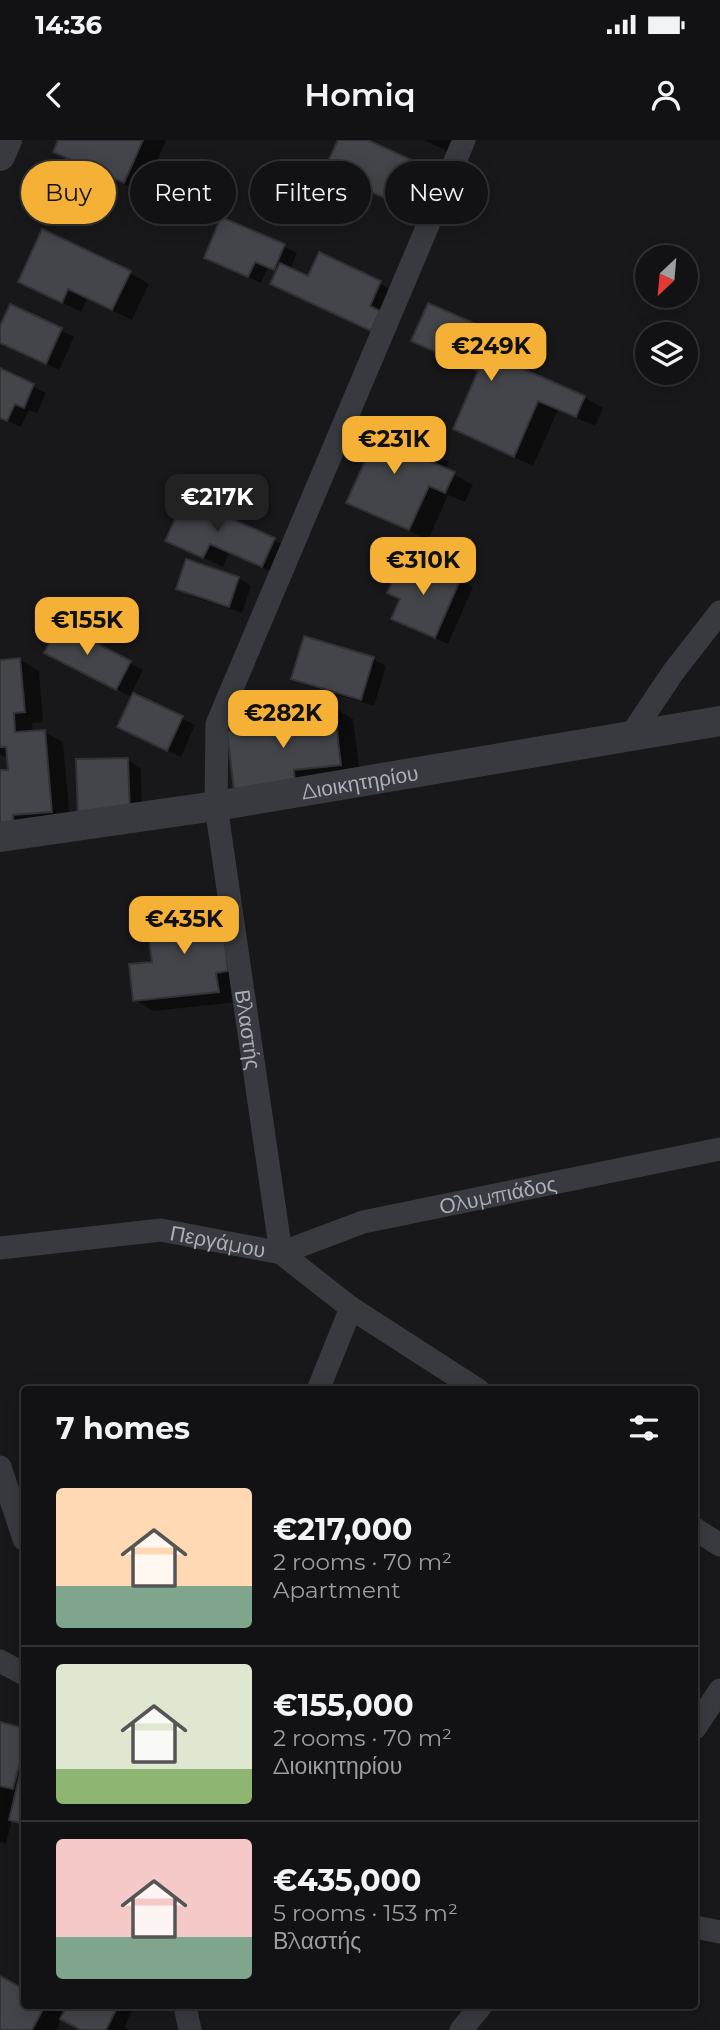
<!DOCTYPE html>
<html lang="en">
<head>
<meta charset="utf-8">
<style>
  body { margin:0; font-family:Montserrat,sans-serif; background:#1f2022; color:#f1f3f6; height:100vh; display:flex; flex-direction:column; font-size:26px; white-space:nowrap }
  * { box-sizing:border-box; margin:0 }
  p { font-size:23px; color:#9c9ea0 }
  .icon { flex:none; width:38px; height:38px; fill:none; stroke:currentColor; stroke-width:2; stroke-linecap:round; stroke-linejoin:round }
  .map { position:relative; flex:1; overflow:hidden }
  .side { position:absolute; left:21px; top:1246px; width:677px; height:623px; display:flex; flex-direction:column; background:#121214; border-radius:7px; box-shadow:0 4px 18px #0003,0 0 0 2px #313234 }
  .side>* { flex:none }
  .guide { position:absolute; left:21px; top:21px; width:679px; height:63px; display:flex; gap:14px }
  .needle { width:46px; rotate:206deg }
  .tools { position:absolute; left:635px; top:105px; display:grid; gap:14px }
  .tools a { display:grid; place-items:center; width:63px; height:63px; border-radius:50%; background:#121214; box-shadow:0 4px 18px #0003,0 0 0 2px #313234; font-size:35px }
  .price { position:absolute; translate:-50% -60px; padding:0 16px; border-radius:14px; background:#f5b136; color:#111; font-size:23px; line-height:46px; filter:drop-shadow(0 2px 4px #0008) }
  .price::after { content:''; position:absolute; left:50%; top:42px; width:21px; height:16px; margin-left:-10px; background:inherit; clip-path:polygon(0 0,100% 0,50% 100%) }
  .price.selected { background:#222; color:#fff }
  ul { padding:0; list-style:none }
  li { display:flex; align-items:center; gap:21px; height:175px; padding:0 35px }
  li+li { border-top:2px solid #313234 }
  li span { display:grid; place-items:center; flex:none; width:196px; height:140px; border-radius:7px; color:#555 }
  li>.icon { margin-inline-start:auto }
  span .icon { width:84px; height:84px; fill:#fffc; stroke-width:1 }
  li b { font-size:30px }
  h2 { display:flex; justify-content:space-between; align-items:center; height:84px; padding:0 35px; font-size:30px }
  .chip { padding:0 24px; border-radius:32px; background:#121214; box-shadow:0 4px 18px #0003,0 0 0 2px #313234; font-size:24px; line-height:63px }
  .chip.selected { background:#f5b136; color:#111 }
  .status { display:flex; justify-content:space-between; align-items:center; height:49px; padding:0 35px; background:#121214; direction:ltr }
  .status svg { height:19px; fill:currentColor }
  header { display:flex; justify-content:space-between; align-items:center; height:91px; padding:0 35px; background:#121214; font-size:32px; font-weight:600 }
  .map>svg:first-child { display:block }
  .shadow { fill:#0007 }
  .building { fill:#44454a; stroke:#323236; stroke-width:2 }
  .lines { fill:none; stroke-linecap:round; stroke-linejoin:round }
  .minor { stroke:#393a3f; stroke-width:23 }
  .tertiary { stroke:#393a3f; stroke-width:30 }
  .labels { text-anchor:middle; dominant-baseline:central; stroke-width:5; stroke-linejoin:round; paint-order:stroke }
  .street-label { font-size:21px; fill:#aaafba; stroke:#131315 }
</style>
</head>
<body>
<div class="status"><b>14:36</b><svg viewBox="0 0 49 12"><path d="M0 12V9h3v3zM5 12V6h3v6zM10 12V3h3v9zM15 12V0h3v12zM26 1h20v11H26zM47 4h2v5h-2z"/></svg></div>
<header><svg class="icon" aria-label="back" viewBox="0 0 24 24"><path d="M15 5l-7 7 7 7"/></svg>Homiq<svg class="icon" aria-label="person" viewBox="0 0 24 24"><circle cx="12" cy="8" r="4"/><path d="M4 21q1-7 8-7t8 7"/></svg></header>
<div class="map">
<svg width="720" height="1890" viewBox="0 0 720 1890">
  <rect width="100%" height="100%" fill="#18181a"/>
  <path class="shadow" d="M60,0h106l-23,53 -69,-31 -19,-10z
    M339,0h25l81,40 -18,38 -101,-48z
    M423,0h49l-8,18z
    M284,106l13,7 -7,17 19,8 10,-24 80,39 -9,47 -99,-46 -13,-22 -10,-4 -7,15 -55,-25z
    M130,133l19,11 -17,36 -45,-21 -6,13 -61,-31z
    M11,166l63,31 -15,33 -59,-28v-12z
    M484,189l19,11 -8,18 89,39 19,11 -8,18 -37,-16 -25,56 -78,-37 25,-57 -67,-32z
    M0,230l46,23 -9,20 -8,-3 -8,17 -21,-10z
    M430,311l19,11 -3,8 27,15 -8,17 -17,-7 -20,45 -79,-38z
    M167,400h107l19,10 -12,26 -52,-23 -6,14z
    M238,438l13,8 -9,27 -51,-17 -13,-7z
    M460,440l13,7 -25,57 -55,-26 8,-18 -12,-7 19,-12z
    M60,487l83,43 -12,24 64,31 -14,32 -49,-23v-37l-73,-37z
    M373,519l13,7 -12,40 -68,-21 -13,-7z
    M20,520l19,11 4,51 -11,1 1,9h11l19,10 7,80 -70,24v-74l10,-1 -3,-13 -7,-4v-92z
    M334,568l19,11 7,56 -105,26 53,-78z
    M128,620l13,8 1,54 -49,1z
    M220,765l17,97 -84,9 -18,-11 19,-36 18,-26z
    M0,1584l24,6v97l-12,-7 -6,23 -6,-1z
    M0,1838l24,13v15h28l13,7 4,-7h66l-11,21 6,3h-47l-21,-12 -6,12h-56z"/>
  <path class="building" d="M58,0h85l-19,43 -71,-31z
    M338,0h30l59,27 -19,42 -84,-39z
    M221,77l64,27 -11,26 -19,-8 -7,15 -44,-19z
    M42,89l89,42 -19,39 -44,-21 -6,14 -44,-21z
    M319,112l62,29 -11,25 10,5 -9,20 -101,-47 10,-21 28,13z
    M428,163l57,25 -9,20 109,48 -9,21 -38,-16 -24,56 -61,-28 25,-58 -67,-30z
    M10,164l52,24 -16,36 -46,-21v-17z
    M0,228l34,16 -10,24 -9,-4 -8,17 -7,-3z
    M367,281l64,29 -4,10 28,12 -10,21 -16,-7 -20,44 -63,-27 19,-42 -14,-6z
    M185,358l90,40 -13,29 -52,-23 -7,14 -38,-17z
    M415,418l46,20 -26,60 -44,-19 9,-20 -13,-6 9,-20 11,5z
    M186,419l53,18 -10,30 -53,-18z
    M59,484l72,37 -15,29 -72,-37z
    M304,496l70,21 -13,43 -70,-21z
    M20,518l5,54 -11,1 1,19 30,-2 7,82 -39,3 1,18 -14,1v-64h8l-2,-23h-6v-87z
    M133,553l50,23 -16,35 -50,-24z
    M334,566l7,59 -47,5 1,14 -61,7 -7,-60 79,-9 -1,-12z
    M128,618l2,57 -52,2 -2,-58z
    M221,763l7,68 -12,2 3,19 -86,9 -4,-37 23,-2 -3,-23 21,-3 -4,-27z
    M0,1582l24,6v18l-11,43 -13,-3z
    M24,1616v68l-15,-4z
    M0,1836l24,13v17h21l-13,24h-32z
    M67,1866h51l-12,24h-25l-21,-11z"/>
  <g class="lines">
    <g class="minor">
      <path id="s1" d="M464,0l-247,584 -1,82 65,447 82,-31 357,-73"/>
      <path d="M631,595l43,-64 46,-59"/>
      <path id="s2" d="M0,1108l161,-18 120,23 70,55 127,82"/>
      <path d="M318,1250l33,-82"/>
      <path d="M0,1327l24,72"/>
      <path d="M695,1389l25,16"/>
      <path d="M0,1521l24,13"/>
      <path d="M695,1588l25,-38"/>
      <path d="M695,1787l25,5"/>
      <path d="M185,1866l5,24"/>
      <path d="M461,1890l20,-24"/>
    </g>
    <g class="tertiary">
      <path d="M0,16l7,-16"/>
      <path id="s3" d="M0,697l216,-31 504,-85"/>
    </g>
  </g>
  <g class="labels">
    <g class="street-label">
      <text stroke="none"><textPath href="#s3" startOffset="364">Διοικητηρίου</textPath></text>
      <text stroke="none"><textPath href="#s1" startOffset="942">Βλαστής</textPath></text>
      <text stroke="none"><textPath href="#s1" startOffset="1393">Ολυμπιάδος</textPath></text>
      <text stroke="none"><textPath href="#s2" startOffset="220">Περγάμου</textPath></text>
    </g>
  </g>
</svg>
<div class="tools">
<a><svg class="needle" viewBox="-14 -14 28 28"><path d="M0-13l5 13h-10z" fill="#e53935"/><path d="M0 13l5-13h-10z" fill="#9c9ea0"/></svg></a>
<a><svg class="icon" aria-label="layers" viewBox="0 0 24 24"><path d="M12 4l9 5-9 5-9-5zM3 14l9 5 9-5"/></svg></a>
</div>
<b class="price" style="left:491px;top:243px">€249K</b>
<b class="price" style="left:394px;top:336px">€231K</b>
<b class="price selected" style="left:217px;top:394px">€217K</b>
<b class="price" style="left:423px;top:457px">€310K</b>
<b class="price" style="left:87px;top:517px">€155K</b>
<b class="price" style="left:283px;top:610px">€282K</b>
<b class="price" style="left:184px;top:816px">€435K</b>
<div class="guide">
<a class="chip selected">Buy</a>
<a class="chip">Rent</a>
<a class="chip">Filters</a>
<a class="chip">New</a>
</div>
<section class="side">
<h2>7 homes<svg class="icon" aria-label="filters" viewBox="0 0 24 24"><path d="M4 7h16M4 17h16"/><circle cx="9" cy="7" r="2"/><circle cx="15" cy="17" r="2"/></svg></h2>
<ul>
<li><span style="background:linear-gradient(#ffd9b3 70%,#7fa58c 0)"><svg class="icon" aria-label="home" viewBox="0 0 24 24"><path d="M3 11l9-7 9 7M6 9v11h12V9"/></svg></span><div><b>€217,000</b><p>2 rooms · 70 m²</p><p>Apartment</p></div></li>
<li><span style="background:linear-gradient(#dfe7d0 75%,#8fb573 0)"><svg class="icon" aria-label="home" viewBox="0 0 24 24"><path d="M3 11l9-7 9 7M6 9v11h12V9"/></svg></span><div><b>€155,000</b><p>2 rooms · 70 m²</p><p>Διοικητηρίου</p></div></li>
<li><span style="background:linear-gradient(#f6c9c9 70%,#7fa58c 0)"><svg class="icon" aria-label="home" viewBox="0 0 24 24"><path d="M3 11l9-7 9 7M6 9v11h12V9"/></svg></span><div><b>€435,000</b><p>5 rooms · 153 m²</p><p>Βλαστής</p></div></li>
</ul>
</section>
</div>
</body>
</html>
